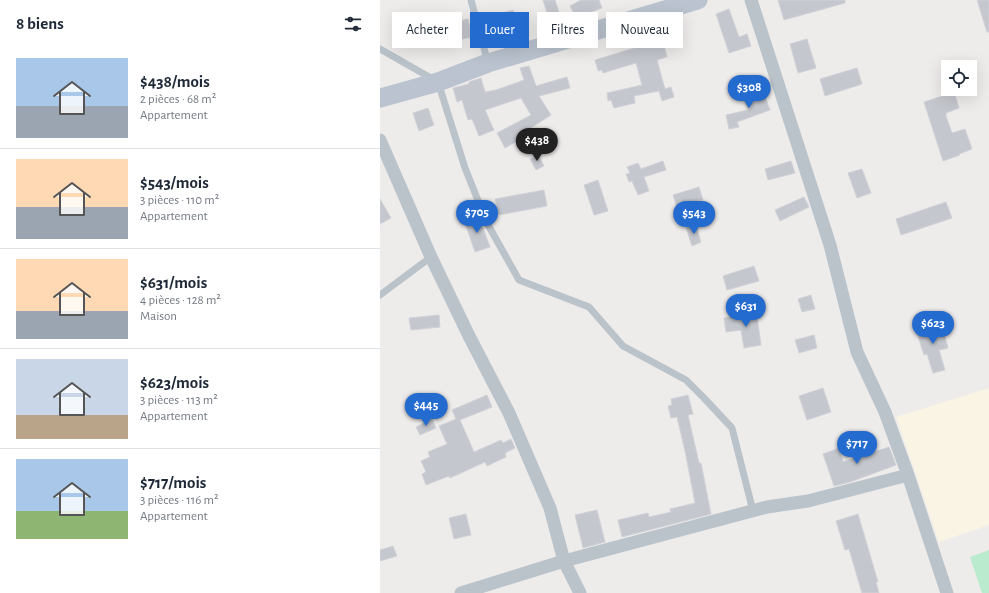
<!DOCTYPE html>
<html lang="fr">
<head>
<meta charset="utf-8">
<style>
  body { margin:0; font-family:"Alegreya Sans",sans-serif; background:#f6f6f7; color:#1f2937; height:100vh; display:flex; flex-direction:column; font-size:15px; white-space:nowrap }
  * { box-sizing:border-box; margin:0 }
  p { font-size:13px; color:#747a83 }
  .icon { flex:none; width:22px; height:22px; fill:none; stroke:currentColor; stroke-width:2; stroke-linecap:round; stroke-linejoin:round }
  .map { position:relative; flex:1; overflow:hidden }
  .sheet { display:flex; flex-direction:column; background:#fff; width:380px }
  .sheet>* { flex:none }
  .banner { position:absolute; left:12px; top:12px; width:380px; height:36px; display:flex; gap:8px }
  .controls { position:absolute; left:561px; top:60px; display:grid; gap:8px }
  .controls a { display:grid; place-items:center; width:36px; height:36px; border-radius:0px; background:#fff; box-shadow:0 4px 16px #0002; font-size:20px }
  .price { position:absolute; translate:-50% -34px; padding:0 9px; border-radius:14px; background:#246bd0; color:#fff; font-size:13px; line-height:26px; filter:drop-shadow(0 1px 2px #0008) }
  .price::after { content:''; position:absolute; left:50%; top:24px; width:12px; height:9px; margin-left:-6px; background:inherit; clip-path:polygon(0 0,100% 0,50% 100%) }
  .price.active { background:#222; color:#fff }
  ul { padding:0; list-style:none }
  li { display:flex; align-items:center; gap:12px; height:100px; padding:0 16px }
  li+li { border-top:1px solid #e0e1e3 }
  li span { display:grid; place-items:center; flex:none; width:112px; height:80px; border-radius:0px; color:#555 }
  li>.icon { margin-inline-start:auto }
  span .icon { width:48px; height:48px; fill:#fffc; stroke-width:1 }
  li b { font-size:17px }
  h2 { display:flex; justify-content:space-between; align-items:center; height:48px; padding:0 16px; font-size:17px }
  .chip { padding:0 14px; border-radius:0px; background:#fff; box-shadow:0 4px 16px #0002; font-size:14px; line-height:36px }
  .chip.active { background:#246bd0; color:#fff }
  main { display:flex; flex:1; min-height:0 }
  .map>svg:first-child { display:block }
  .commercial { fill:#faf4e4 }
  .grass { fill:#bbebce }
  .building { fill:#c5c7ce; stroke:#d0d2d7 }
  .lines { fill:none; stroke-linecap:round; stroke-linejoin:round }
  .service { stroke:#bac3ca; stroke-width:7 }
  .minor { stroke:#bac3ca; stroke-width:13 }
  .secondary { stroke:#bac3cf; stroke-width:19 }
</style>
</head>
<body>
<main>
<section class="sheet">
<h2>8 biens<svg class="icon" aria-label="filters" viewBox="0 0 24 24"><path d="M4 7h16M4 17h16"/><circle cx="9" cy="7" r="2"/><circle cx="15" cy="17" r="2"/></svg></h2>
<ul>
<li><span style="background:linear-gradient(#a9c7e8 60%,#9aa5b1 0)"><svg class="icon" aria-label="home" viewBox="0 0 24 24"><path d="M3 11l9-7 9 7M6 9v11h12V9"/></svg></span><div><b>$438/mois</b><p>2 pièces · 68 m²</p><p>Appartement</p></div></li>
<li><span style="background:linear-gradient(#ffd9b3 60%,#9aa5b1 0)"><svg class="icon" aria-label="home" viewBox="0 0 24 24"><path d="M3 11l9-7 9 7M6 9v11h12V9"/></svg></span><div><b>$543/mois</b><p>3 pièces · 110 m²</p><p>Appartement</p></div></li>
<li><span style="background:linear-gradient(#ffd9b3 65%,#9aa5b1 0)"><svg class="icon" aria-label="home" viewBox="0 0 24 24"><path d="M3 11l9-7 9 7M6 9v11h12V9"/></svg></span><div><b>$631/mois</b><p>4 pièces · 128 m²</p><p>Maison</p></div></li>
<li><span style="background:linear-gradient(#c9d6e8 70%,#b9a48a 0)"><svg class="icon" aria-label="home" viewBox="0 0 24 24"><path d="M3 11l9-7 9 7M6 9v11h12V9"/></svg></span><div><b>$623/mois</b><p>3 pièces · 113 m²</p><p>Appartement</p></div></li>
<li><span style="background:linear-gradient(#a9c7e8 65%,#8fb573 0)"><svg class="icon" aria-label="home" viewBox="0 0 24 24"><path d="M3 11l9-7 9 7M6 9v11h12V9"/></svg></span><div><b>$717/mois</b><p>3 pièces · 116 m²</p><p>Appartement</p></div></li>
</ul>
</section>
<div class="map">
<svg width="609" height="593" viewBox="0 0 609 593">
  <rect width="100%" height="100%" fill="#eeebeb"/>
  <path class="commercial" d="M609,388v137l-50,17 -43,-125z"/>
  <path class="grass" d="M609,550v43h-7l-12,-36z"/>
  <path class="building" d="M163,0h12l4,12 -11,4z
    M201,0h18l3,8 -16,6 1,2 -9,5 -8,-15z
    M398,0h67v3l-61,17z
    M597,0h12v32h-2z
    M349,9l10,28 8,-3 4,12 -22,7 -13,-39z
    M133,10l4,17 -19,5 -5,-17z
    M88,19l4,18 -19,4 -3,-18z
    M427,39l9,29 -18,5 -8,-29z
    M283,41l4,16 -10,3 8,29 6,-2 3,10 -12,4 -3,-10 -25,5 1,7 -21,5 -3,-8 -3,1 -1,-8 35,-8 -6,-22 -33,10 -1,-3 -4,1 -3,-11 56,-17 1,1z
    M149,66l7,20 31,-9 3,11 -31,8 12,19 -25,16 2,4 -23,13 -8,-15 34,-18 -10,-17 -36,12 9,20 -15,6 -7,-17 -4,1 -6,-20 -5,2 -4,-14 16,-4v-2l12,-4 4,14 11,-2 28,-10 -4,-12z
    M477,68l5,16 -37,12 -5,-17z
    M382,89l8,21 -33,12 2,5 -10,2 -3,-14 22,-5 -5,-14z
    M574,92l5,16 -13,5v3l6,17 13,-4 7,20 -13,5 1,1 -17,6 -19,-59z
    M48,108l6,17 -15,6 -6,-18z
    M158,155l6,11 -8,4 -6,-11z
    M283,161l3,9 -22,7 5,14 -11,4 -6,-14 -3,1 -3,-8 4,-1 -3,-6 11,-4 3,6z
    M411,161l4,12 -27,7 -3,-11z
    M482,169l9,24 -14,5 -9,-25z
    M218,180l10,31 -14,4 -10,-30z
    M319,187l4,13 -26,8 -4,-13z
    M164,190l3,16 -48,9 -4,-16z
    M424,197l5,10 -29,14 -5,-11z
    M0,199l11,19 -11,6z
    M566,202l6,16 -51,17 -5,-16z
    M98,215l12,32 -15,5 -11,-32z
    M316,225l5,17 -9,4 -6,-18z
    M374,266l5,15 -32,9 -4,-14z
    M431,295l4,14 -13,3 -4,-13z
    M376,309l5,36 -17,3 -3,-18 -15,2 -2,-14 24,-4 -1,-4z
    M59,315l1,12 -29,3 -2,-12z
    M561,322l7,26 -9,2 6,20 -12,3 -6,-19 -3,1 -8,-25z
    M434,335l3,13 -18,5 -4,-13z
    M443,388l8,24 -24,8 -8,-24z
    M107,395l5,12 -32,13 14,32 27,-12 2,3 8,-4 4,9 -10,5 1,4 -19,9 -2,-4 -35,16 -1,-2 -23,9 -4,-11 4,-2 -5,-11 9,-4 -2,-5 19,-8 -8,-18 17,-7 -4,-9z
    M308,395l5,19 -5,1 11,48h2l10,51 -89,23 -4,-17 30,-7 1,4 22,-5 -1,-3 25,-6 -10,-52 -8,-34 -6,1 -3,-12 4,-1 -1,-6z
    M52,419l4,9 -16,7 -4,-8z
    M509,447l7,18 -46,17 -16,4 -11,-32 16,-6 4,14z
    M217,510l8,32 -22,6 -8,-33z
    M86,514l5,21 -17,4 -5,-21z
    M478,514l20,68h-2l3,11h-17l-13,-44 -4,1 -9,-29z
    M13,546l4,10 -17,5v-11z"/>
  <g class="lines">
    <path class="service" d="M91,0l17,63
      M0,49l58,33 27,86 22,55 32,57 70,27 34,39 63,34 18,18 28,30 21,83
      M0,295l51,-38"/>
    <path class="minor" d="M371,0l79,245 27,107 28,60 23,63 39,118
      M0,140l51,117 38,79 40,77 41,95 14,53 16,32
      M81,593l103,-32 203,-54 41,-6 100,-26"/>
    <path class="secondary" d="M0,98l58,-16 50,-19 210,-63"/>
  </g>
</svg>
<div class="controls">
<a><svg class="icon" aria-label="locate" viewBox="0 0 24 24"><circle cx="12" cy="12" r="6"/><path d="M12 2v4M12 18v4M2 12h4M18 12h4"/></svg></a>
</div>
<b class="price" style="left:369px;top:109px">$308</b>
<b class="price active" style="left:157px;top:162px">$438</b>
<b class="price" style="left:97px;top:234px">$705</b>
<b class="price" style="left:314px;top:235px">$543</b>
<b class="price" style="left:366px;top:328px">$631</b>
<b class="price" style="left:553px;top:345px">$623</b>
<b class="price" style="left:46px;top:427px">$445</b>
<b class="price" style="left:477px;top:465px">$717</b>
<div class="banner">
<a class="chip">Acheter</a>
<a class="chip active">Louer</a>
<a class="chip">Filtres</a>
<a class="chip">Nouveau</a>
</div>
</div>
</main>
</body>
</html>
